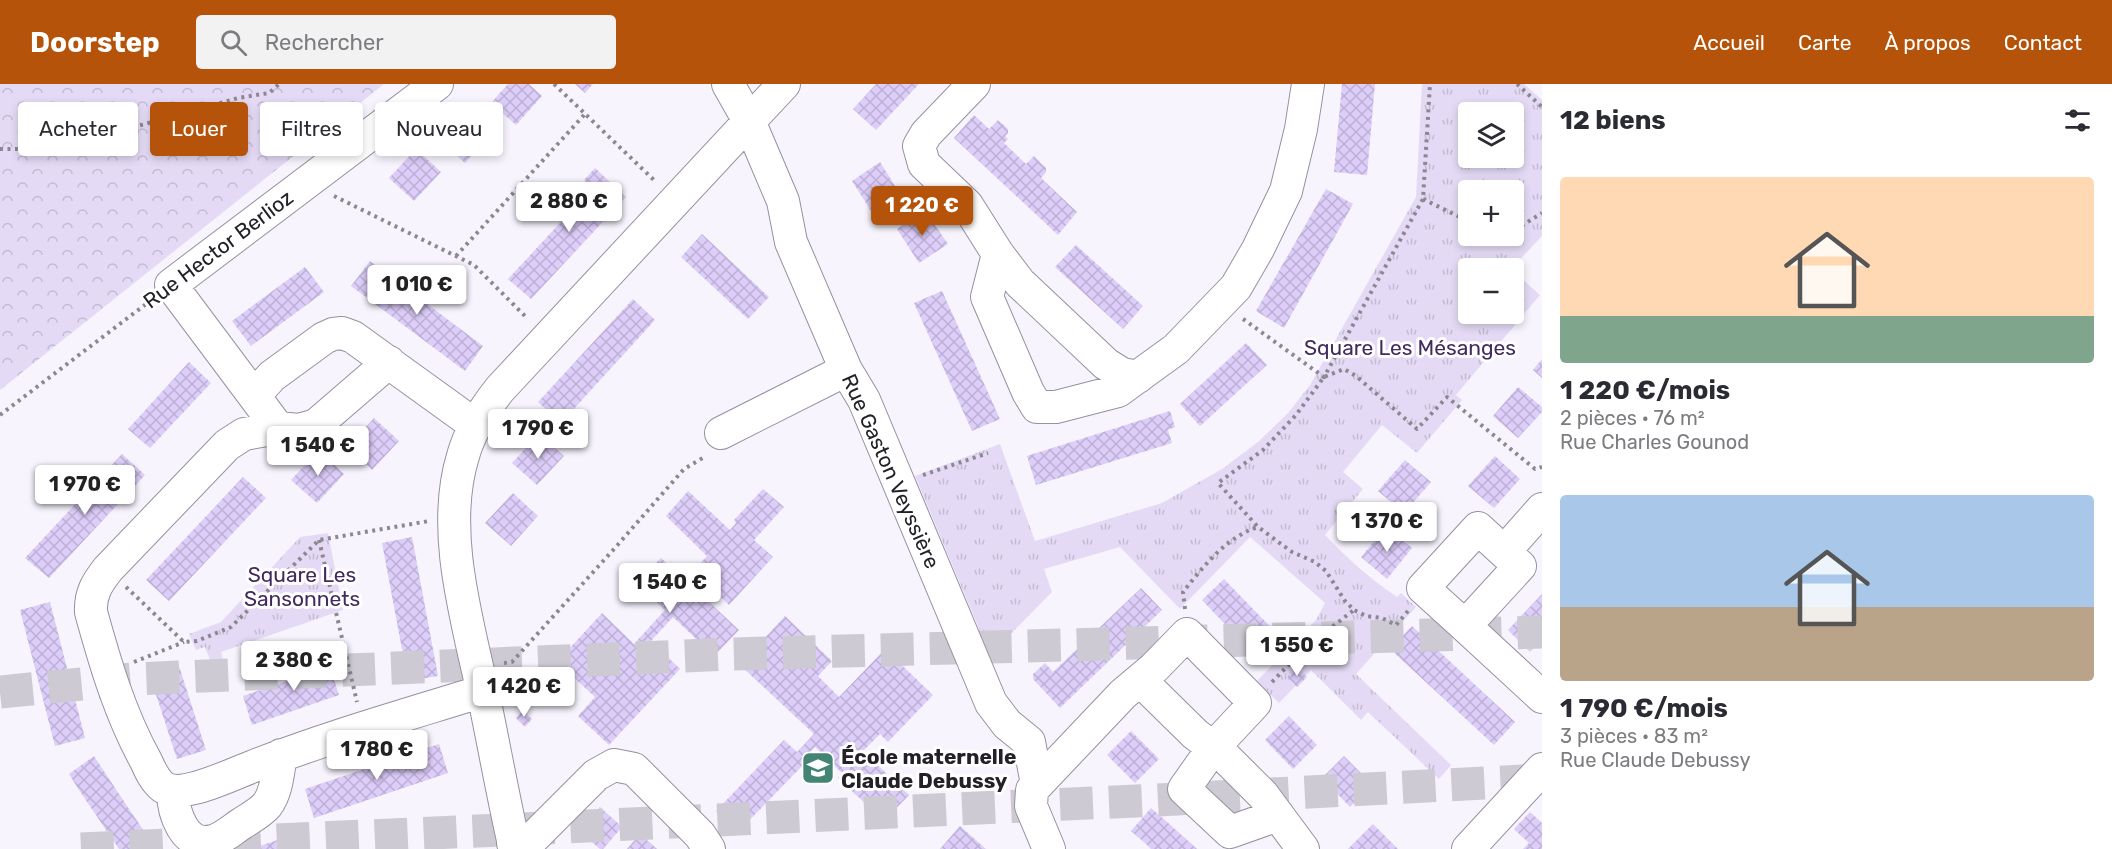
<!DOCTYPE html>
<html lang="fr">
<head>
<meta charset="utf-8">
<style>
  body { margin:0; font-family:Rubik,sans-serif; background:#f2f2f3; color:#2b2b33; height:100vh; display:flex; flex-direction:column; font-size:22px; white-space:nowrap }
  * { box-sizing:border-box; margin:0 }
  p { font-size:20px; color:#7c7c81 }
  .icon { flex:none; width:33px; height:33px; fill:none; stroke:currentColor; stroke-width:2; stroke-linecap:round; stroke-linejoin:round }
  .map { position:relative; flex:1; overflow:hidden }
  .sheet { display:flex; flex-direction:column; background:#fff; width:570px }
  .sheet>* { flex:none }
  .top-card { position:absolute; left:18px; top:18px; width:570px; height:54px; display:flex; gap:12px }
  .controls { position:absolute; left:1458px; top:18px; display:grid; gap:12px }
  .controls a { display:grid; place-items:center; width:66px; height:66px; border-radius:6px; background:#fff; box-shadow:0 3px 9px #0003; font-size:30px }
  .price { position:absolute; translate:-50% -51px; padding:0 14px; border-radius:6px; background:#fff; color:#222; font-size:20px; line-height:39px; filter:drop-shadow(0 2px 3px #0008) }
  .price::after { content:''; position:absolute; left:50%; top:36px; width:18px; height:14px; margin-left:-9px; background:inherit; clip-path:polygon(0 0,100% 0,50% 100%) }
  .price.on { background:#b45309; color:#fff }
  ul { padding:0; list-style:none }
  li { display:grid; align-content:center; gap:12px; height:318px; padding:0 18px }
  li span { display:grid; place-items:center; height:186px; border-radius:6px; color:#555 }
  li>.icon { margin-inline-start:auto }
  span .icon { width:108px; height:108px; fill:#fffc; stroke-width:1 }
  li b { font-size:26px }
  h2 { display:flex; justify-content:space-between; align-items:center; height:72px; padding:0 18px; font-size:26px }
  .chip { padding:0 21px; border-radius:6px; background:#fff; box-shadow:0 3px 9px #0003; font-size:21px; line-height:54px }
  .chip.on { background:#b45309; color:#fff }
  header { display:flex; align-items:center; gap:36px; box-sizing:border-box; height:84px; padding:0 30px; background:#b45309; color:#fff }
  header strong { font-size:28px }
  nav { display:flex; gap:33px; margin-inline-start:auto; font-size:21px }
  .search { width:420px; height:54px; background:#f2f2f3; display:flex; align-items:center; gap:15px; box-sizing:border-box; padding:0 21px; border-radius:6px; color:#7c7c81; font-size:22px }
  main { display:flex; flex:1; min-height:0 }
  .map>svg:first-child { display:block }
  .forest { fill:url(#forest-crowns) }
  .park { fill:url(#park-tufts); fill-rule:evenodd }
  .building { fill:url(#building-cross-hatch) }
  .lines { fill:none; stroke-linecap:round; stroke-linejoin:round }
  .highway-tunnel { stroke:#cdcad3; stroke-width:33; stroke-dasharray:33 16; stroke-linecap:butt }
  .minor-casing { stroke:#9690a1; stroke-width:34 }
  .path { stroke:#8b8891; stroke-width:4; stroke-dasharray:3 4.5; stroke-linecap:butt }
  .minor { stroke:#fff; stroke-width:32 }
  .labels { text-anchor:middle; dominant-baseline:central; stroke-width:6; stroke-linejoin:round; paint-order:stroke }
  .street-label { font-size:21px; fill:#232027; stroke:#fff }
  .park-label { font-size:21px; fill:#422a5f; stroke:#fff }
  .poi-label { font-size:21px; font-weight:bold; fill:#232027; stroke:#fff; text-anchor:start }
</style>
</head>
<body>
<header>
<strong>Doorstep</strong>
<div class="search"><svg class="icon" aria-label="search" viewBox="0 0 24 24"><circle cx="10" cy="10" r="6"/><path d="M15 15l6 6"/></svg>Rechercher</div>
<nav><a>Accueil</a><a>Carte</a><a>À propos</a><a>Contact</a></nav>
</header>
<main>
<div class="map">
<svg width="1542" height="765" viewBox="0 0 1542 765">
  <defs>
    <pattern id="forest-crowns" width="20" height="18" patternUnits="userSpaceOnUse" patternTransform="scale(1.5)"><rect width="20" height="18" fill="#e4daf5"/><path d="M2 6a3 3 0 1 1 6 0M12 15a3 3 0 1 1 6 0" fill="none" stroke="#c3bbd2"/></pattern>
    <pattern id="park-tufts" width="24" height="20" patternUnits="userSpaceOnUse" patternTransform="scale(1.5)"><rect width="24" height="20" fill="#e4daf5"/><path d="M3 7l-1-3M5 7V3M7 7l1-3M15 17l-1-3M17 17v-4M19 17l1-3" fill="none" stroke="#c3bbd2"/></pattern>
    <pattern id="building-cross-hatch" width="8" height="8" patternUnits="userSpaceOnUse" patternTransform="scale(1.5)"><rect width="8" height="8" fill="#ddcdf9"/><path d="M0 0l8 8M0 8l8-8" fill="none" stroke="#bdb0d5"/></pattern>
  </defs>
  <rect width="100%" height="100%" fill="#f7f4fe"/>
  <path class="forest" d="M0,0h384l-384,306z"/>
  <path class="park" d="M1422,0h102l18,16v136l-30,32h-44v46h46v-42l26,23 -84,100 6,5 -45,53 -35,-28 -39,47 20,17 -38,46c22,23 45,44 72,62l4,-4 15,14 -60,67 95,91 -12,14 -71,-67 -7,8 -50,-50 -32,33 -22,-22 59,-61 9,-17 -75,-66 -70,72 -60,-62 -76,22 8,23 -62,63 -75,-179 85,-32 35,97 127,-38 60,-34 36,-27 30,-29 22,-28 106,-188zM1468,28h46v46h-46zM1468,106h46v46h-46z
    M328,449l15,77 -122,42 4,15 -11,3 -9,-23 -9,3 -7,-16 32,-12 79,-85z"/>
  <path class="building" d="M508,0h21l13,12 -26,29 -25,-22z
    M575,0h18l-8,9z
    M876,0h43l-43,46 -23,-21z
    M1342,0h33l-8,91 -33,-3z
    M466,28l25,22 -26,29 -25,-23z
    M974,31l15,14 9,-9 10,9v4l-3,3 3,3 -4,4 22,21 8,-8 12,12v4l-5,6 36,34 -19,23 -104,-97z
    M416,65l25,23 -27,29 -25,-23z
    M880,78l22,35 -29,17 -21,-33z
    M595,84l31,29 -95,102 -23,-20 65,-70 -9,-8 16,-17 9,8 3,-4 -8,-8z
    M1326,105l27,15 -69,124 -28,-17z
    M925,127l23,33 -29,19 -22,-34z
    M702,150l67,63 -21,22 -67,-62z
    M1076,161l67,61 -20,23 -68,-62z
    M370,177l113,85 -18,25 -114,-85z
    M305,183l19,25 -73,54 -19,-25z
    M942,207l58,128 -28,12 -58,-128z
    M633,215l22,21 -94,103 -23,-21z
    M1246,259l21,22 -67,61 -20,-22z
    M1542,275v19l-9,-8z
    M189,278l22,21 -61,65 -22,-19z
    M1518,303l24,20v5l-24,26 -25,-22z
    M1170,327l5,16 -7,3 4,13 -136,42 -9,-29z
    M374,334l25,23 -27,29 -24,-24z
    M539,350l25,22 -27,29 -25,-22z
    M319,366l25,24 -27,29 -26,-23z
    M122,370l23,21 -96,103 -24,-20z
    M1495,372l25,23 -26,29 -26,-22z
    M1405,376l26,22 -27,31 -26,-22z
    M243,393l23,21 -97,103 -23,-21z
    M763,405l21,18 -30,33 19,17 -44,48 -29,-27 -8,8 47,44 -25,26 -41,-39 -22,24 29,28 -71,76 -31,-29 17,-19 -38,-35 45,-49 32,31 31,-34 -28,-27 24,-25 24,22 22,-24 -41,-40 22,-25 42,39 6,-7 -2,-3z
    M513,409l25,23 -27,30 -26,-23z
    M1386,443l26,21 -25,31 -26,-22z
    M412,453l26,139 -30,5 -26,-138z
    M1224,495l62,64 -22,22 -62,-65z
    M1141,504l21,22 -102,98 -27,-29v-5l12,-11 8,9z
    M1542,510v45l-12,13 -22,-22z
    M50,518l35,136 -30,8 -35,-136z
    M785,532l47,45 -14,15 21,21 46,-48 48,46 -45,47 -8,-8 -17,17 46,44 -25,26 -46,-43 4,-5 -27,-26 -11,11 3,3 -69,71 -22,-21 68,-71 13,12 17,-18 -74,-69z
    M1412,542l103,96 -21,23 -104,-96z
    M324,566l15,45 -87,30 -9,-29 68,-23 -6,-17z
    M178,579l28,87 -29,9 -28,-86z
    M1296,583l11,10 -10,10 -10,-10z
    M523,626l9,9 -7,8 -9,-9z
    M1289,632l28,29 -24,24 -28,-29z
    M1131,647l28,28 -24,24 -28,-28z
    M439,660l9,29 -134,45 -9,-29z
    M94,672l25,38 37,55h-37l-40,-59 -10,-16z
    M1344,672l29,29 -23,22 -28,-29z
    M600,723l22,20 -19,22h-3l-21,-18z
    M1151,724l15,13 31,28h-46l-5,-5 -15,-13z
    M1530,728l12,11v26h-19l6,-6 -15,-14z
    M1373,740l25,25h-50z
    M960,742l26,23h-46z
    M298,749l5,16h-42l-1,-3z
    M640,750l17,15h-30z"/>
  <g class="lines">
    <path class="highway-tunnel" d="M0,608l132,-13 600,-25 810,-22
      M81,765l1075,-49 386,-20"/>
    <defs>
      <path id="minor" d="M728,0l21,37 34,80 8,41 55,128 18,30 127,303 16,21 22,18 8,42
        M974,0l-48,50 -7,12 5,18 43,41 31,49 -11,43 41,95 9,15h19l62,-16 58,-42 60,-62 22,-38 28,-58 15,-62 7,-45
        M998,170l22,29 86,81 16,10 16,3
        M389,278l-73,63 -17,5 -21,-2 -107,-143 266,-201
        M254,312l18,-20 52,-38 9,-4 9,-1 11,4 122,88
        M278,344l-34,6 -17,11 -119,124c-11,14 -18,25 -17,43 14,51 29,102 55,149 4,9 9,20 17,26 19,13 71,-14 91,-21 74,-29 152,-51 229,-75
        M721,349l125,-63
        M1542,425l-38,43 16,14 -55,60 77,71
        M1465,542l-42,-38 55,-60 26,24
        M1140,596l55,54 30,23 38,38 40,54
        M173,707c0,21 11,58 40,50 10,-3 19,-11 28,-17 9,-6 19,-11 26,-19 10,-13 11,-34 14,-50
        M513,759l19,-4 64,-64 18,-10 20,4 66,66 9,14
        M515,765c-12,-52 -21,-104 -32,-156 -16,-74 -43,-163 -20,-237 7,-26 21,-47 37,-67l284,-305
        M1049,765l-18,-43 1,-16 91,-96 31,-26 33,-34 68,69 -42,45 -29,41 46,43 48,-17
        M1468,765l74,-80"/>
    </defs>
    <use href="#minor" class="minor-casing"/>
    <path class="path" d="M554,0l102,98
      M1517,0l25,23
      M0,65h17l92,-15 129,-36 31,-5 10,-9
      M334,112l140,69 54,54
      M1423,115l45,22
      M1514,143l9,-2 19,-12
      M456,172l129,-142
      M1243,235l81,58 99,-178 7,-115
      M0,331l150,-114
      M923,391l65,-22
      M319,456l38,162
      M126,503l58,55 13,-1 34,-14 88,-87 110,-19
      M1185,525l-2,-17c20,-25 43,-55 75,-65
      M1408,527l-12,14 -14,-7 -16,-2 -12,-6 -9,-9 -19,-30 -11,-9 -23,-10 -34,-25 -40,-44 45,-33 33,-35 28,-38 20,-8 12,7 61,53 30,-32 88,72 7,-2
      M134,578l50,-20
      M504,579l8,-1 102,-113 70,-80 22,-13
      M1272,598l35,-36 47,-36"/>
    <use href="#minor" class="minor"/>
  </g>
  <defs>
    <symbol id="school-square" viewBox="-11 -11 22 22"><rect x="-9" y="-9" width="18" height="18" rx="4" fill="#448474" stroke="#fff"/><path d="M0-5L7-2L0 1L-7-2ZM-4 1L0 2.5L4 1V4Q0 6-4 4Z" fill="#fff"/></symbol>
  </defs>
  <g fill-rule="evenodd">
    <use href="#school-square" x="799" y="665" width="38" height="38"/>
  </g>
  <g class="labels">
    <g class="street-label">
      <text transform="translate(218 165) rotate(-37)">Rue Hector Berlioz</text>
      <text transform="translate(891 387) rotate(66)">Rue Gaston Veyssière</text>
    </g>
    <g class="park-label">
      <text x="1410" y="263">Square Les Mésanges</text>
      <text x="302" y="490">Square Les<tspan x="302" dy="24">Sansonnets</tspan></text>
    </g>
    <g class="poi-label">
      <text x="841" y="672">École maternelle<tspan x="841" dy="24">Claude Debussy</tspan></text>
    </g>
  </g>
</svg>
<div class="controls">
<a><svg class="icon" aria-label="layers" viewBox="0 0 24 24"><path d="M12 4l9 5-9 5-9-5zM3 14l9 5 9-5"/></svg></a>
<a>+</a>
<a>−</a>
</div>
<b class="price" style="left:569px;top:149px">2 880 €</b>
<b class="price on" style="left:922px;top:153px">1 220 €</b>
<b class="price" style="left:417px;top:232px">1 010 €</b>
<b class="price" style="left:538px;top:376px">1 790 €</b>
<b class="price" style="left:318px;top:393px">1 540 €</b>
<b class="price" style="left:85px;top:432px">1 970 €</b>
<b class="price" style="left:1387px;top:469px">1 370 €</b>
<b class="price" style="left:670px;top:530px">1 540 €</b>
<b class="price" style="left:1297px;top:593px">1 550 €</b>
<b class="price" style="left:294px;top:608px">2 380 €</b>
<b class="price" style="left:524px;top:634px">1 420 €</b>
<b class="price" style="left:377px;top:697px">1 780 €</b>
<div class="top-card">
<a class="chip">Acheter</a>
<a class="chip on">Louer</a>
<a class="chip">Filtres</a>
<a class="chip">Nouveau</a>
</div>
</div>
<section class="sheet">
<h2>12 biens<svg class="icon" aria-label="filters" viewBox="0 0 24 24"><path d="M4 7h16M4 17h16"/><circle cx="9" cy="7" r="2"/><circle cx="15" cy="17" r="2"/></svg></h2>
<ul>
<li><span style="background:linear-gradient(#ffd9b3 75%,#7fa58c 0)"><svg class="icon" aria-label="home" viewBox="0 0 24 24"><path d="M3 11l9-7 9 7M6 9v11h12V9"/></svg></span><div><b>1 220 €/mois</b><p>2 pièces · 76 m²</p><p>Rue Charles Gounod</p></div></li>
<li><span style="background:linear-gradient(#a9c7e8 60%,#b9a48a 0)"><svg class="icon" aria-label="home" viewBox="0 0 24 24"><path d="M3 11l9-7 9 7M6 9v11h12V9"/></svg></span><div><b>1 790 €/mois</b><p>3 pièces · 83 m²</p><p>Rue Claude Debussy</p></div></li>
</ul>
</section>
</main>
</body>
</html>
